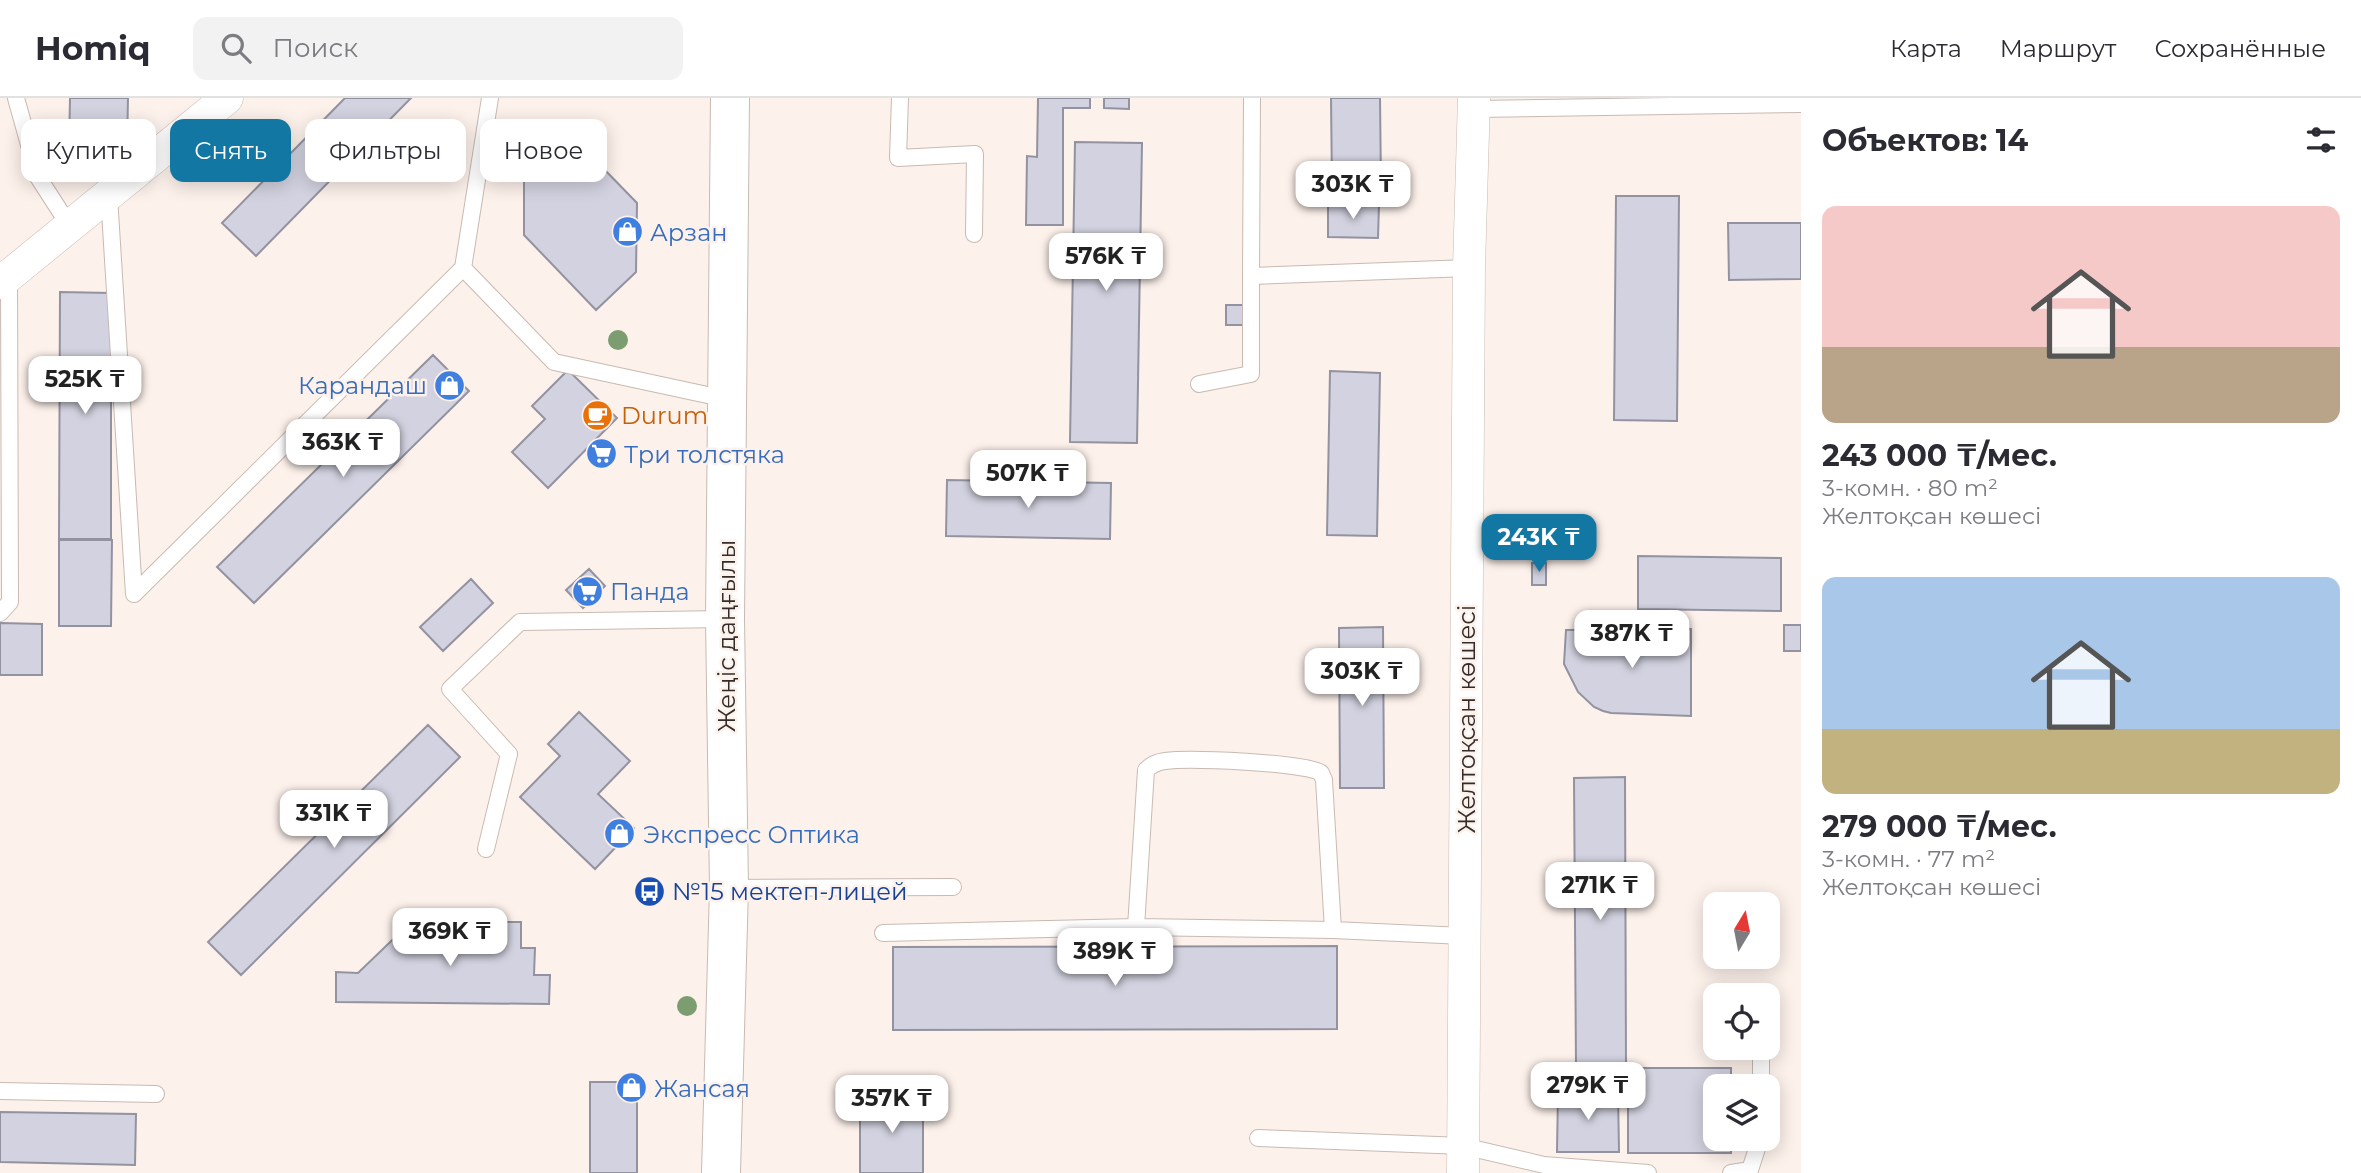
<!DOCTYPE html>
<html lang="ru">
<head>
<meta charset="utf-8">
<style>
  body { margin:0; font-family:Montserrat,sans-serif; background:#f2f2f3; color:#2b2b33; height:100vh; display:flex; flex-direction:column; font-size:26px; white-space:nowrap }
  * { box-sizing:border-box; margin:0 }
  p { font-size:23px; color:#7c7c81 }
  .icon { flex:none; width:38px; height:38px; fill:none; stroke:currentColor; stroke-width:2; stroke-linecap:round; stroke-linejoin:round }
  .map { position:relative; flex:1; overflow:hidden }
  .drawer { display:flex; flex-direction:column; background:#fff; width:560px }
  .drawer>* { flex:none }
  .banner { position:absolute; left:21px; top:21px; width:665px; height:63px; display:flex; gap:14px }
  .needle { width:46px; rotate:10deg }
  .buttons { position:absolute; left:1703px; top:794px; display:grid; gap:14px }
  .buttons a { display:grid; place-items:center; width:77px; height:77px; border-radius:14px; background:#fff; box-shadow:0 4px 18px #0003; font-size:35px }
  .price { position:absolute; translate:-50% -60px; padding:0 16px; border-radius:14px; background:#fff; color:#222; font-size:23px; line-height:46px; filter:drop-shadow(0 2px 4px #0008) }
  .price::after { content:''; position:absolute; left:50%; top:42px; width:21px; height:16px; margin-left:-10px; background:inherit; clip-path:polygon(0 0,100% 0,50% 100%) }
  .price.current { background:#1377a3; color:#fff }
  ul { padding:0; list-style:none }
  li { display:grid; align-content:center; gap:14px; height:371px; padding:0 21px }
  li span { display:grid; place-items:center; height:217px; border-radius:14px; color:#555 }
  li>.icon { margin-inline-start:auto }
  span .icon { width:126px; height:126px; fill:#fffc; stroke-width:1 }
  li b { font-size:30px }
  h2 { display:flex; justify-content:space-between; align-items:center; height:84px; padding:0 21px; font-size:30px }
  .chip { padding:0 24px; border-radius:14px; background:#fff; box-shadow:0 4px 18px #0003; font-size:24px; line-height:63px }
  .chip.current { background:#1377a3; color:#fff }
  header { display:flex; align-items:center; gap:42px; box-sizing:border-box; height:98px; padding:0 35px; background:#fff; border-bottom:2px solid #e1e1e2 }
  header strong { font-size:33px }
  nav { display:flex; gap:38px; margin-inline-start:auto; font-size:24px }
  .search { width:490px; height:63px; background:#f2f2f3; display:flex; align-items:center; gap:18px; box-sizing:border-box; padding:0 24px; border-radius:14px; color:#7c7c81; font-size:26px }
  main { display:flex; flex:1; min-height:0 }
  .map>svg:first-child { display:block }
  .building { fill:#d2d2e0; stroke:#9392a0; stroke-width:2 }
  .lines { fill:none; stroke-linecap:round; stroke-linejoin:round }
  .service-casing { stroke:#c8bab2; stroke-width:18 }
  .minor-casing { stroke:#c8bab2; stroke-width:33 }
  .secondary-casing { stroke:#c8bab2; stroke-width:40 }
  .service { stroke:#fff; stroke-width:16 }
  .minor { stroke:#fff; stroke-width:32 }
  .secondary { stroke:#fff; stroke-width:38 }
  .tree { fill:#7c9d70 }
  .labels { text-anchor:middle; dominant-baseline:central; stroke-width:5; stroke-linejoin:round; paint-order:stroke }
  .shop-label { font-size:24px; fill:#366cbe; stroke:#fdf1eb; text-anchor:start }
  .food-label { font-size:24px; fill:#c56008; stroke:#fdf1eb; text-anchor:start }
  .street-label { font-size:24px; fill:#322d2a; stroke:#fdf1eb }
  .transit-label { font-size:24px; fill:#164399; stroke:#fdf1eb; text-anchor:start }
</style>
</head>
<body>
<header>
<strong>Homiq</strong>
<div class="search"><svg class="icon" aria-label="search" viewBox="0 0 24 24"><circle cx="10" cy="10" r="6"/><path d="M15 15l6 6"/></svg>Поиск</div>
<nav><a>Карта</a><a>Маршрут</a><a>Сохранённые</a></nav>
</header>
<main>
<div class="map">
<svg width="1801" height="1075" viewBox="0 0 1801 1075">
  <rect width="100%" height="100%" fill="#fdf1eb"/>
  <path class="building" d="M70,0h58l-1,50h-58z
    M345,0h66l-155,158 -34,-33z
    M1038,0h52v10h-27v117h-37l1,-69 10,1z
    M1104,0h25v11l-25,-1z
    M1331,0h49l1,87h-49z
    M549,43l34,38 16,-15 38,39 -1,69 -40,38 -72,-75v-69z
    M1075,44l67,1 -5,300 -67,-1z
    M1616,98h63l-2,225 -63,-1z
    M1328,105l51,2 -1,33 -50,-1z
    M1728,125h73v56l-72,1z
    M60,194l51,1v246h-52z
    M1226,207h22v20h-22z
    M433,257l36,36 -215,212 -37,-36z
    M568,272l49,48 -69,70 -36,-36 33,-33 -13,-13z
    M1330,273l50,2 -3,163 -50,-1z
    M947,382l164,3 -1,56 -164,-3z
    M59,442h53l-1,86h-52z
    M1638,458l143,2v53l-143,-2z
    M1532,465h14v22h-14z
    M589,471l16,17 -22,22 -17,-18z
    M471,481l22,24 -50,48 -23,-24z
    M0,525l42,1v51h-42z
    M1784,527h17v26h-17z
    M1383,529l1,161h-44l-1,-160z
    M1691,531v87l-80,-3 -8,-2 -9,-4 -16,-15 -14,-28 2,-34z
    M579,614l51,49 -32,33 36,34 -39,41 -75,-72 40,-41 -12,-12z
    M428,627l32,32 -219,218 -33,-33z
    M1625,679l1,290 -50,1 -2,-290z
    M411,824h110v26h14l-1,27h16l-1,29 -213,-2v-30l22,1z
    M1337,848v83l-444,1v-83z
    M1628,970h103v19h-16v52h16v14h-103z
    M590,984h47v91h-47z
    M1558,994l60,1 1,59h-62z
    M860,999h63v76h-63z
    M0,1014l136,2 -1,51 -135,-3z"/>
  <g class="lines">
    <defs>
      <path id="service" d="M16,0l22,79 31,48
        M490,0l-27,170 91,94 172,37
        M900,0l-2,60 77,-4 -1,80
        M1252,0l-1,178 218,-8
        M1474,11l327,-5
        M109,98l25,398
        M1199,286l52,-10v-98
        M134,496l329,-326
        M0,515l10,-11 -1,-327
        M486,751l23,-95 -59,-65 70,-67 205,-3
        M729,790l224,-1
        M1136,829l10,-157c5,-5 11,-8 19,-9 23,-3 140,1 156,12l3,7 9,150
        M883,835l253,-6 197,3 131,6
        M1761,989v-39
        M0,993l156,3
        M1258,1040l205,8 81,19 104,8
        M1731,1075l19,-3 10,-31"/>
      <path id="minor" d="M0,185l227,-185
        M1463,1075l6,-905 5,-170"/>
      <path id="secondary" d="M721,1075l8,-285 -4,-269 5,-521"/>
    </defs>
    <use href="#service" class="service-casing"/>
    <use href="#minor" class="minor-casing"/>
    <use href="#secondary" class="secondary-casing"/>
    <use href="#service" class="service"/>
    <use href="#minor" class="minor"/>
    <use href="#secondary" class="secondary"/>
  </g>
  <g class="tree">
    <circle cx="618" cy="242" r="10"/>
    <circle cx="687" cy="908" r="10"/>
  </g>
  <defs>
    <symbol id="shop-disc" viewBox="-11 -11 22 22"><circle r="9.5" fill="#3f7fe0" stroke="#fdf1eb"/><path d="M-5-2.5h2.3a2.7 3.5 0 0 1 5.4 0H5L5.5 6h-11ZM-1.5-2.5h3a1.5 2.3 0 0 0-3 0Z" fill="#fff"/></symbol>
    <symbol id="cafe-disc" viewBox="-11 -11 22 22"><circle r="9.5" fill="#e8710a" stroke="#fdf1eb"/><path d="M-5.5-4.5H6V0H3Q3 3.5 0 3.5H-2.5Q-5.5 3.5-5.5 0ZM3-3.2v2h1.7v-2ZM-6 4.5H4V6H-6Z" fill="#fff"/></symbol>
    <symbol id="supermarket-disc" viewBox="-11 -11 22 22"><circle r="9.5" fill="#3f7fe0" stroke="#fdf1eb"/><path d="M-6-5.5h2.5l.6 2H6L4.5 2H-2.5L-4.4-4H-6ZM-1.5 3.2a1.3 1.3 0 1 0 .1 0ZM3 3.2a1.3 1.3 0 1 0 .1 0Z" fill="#fff"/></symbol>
    <symbol id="bus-disc" viewBox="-11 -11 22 22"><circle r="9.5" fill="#1a4fb4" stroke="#fdf1eb"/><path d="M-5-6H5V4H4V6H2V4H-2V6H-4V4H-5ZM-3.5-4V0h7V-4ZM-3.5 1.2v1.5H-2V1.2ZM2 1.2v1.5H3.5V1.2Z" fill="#fff"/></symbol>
  </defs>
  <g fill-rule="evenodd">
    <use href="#shop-disc" x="610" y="116" width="35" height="35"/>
    <use href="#shop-disc" x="432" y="270" width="35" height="35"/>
    <use href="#cafe-disc" x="580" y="300" width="35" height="35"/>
    <use href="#supermarket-disc" x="584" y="338" width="35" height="35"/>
    <use href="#supermarket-disc" x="570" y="476" width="35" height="35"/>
    <use href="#shop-disc" x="602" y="718" width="35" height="35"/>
    <use href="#bus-disc" x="632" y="776" width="35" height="35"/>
    <use href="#shop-disc" x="614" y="972" width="35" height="35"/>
  </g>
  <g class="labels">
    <g class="shop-label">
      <text x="650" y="134">Арзан</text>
      <text x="427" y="287" text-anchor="end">Карандаш</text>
      <text x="624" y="356">Три толстяка</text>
      <text x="610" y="493">Панда</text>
      <text x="643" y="736">Экспресс Оптика</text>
      <text x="654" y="990">Жансая</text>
    </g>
    <g class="food-label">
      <text x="621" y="317">Durum</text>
    </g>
    <g class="street-label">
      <text transform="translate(726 538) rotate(-90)">Жеңіс даңғылы</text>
      <text transform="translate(1466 621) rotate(-90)">Желтоқсан көшесі</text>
    </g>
    <g class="transit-label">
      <text x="672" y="793">№15 мектеп-лицей</text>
    </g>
  </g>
</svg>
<div class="buttons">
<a><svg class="needle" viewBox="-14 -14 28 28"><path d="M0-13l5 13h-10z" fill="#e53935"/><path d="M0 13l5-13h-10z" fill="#7c7c81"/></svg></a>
<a><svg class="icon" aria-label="locate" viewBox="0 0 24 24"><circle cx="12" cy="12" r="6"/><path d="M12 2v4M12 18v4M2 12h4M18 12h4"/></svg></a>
<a><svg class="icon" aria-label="layers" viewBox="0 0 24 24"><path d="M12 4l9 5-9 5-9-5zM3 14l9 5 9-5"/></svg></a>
</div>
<b class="price" style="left:1353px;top:123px">303K ₸</b>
<b class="price" style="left:1106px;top:195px">576K ₸</b>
<b class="price" style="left:85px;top:318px">525K ₸</b>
<b class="price" style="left:343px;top:381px">363K ₸</b>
<b class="price" style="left:1028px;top:412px">507K ₸</b>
<b class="price current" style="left:1539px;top:476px">243K ₸</b>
<b class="price" style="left:1632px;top:572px">387K ₸</b>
<b class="price" style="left:1362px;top:610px">303K ₸</b>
<b class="price" style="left:334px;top:752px">331K ₸</b>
<b class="price" style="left:1600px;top:824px">271K ₸</b>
<b class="price" style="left:450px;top:870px">369K ₸</b>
<b class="price" style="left:1115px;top:890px">389K ₸</b>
<b class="price" style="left:1588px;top:1024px">279K ₸</b>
<b class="price" style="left:892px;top:1037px">357K ₸</b>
<div class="banner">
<a class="chip">Купить</a>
<a class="chip current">Снять</a>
<a class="chip">Фильтры</a>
<a class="chip">Новое</a>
</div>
</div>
<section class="drawer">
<h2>Объектов: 14<svg class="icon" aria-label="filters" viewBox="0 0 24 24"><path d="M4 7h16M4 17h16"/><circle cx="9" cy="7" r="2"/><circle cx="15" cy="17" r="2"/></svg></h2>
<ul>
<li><span style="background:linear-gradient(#f6c9c9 65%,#b9a48a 0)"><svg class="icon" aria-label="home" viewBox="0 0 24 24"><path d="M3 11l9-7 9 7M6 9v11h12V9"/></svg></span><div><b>243 000 ₸/мес.</b><p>3-комн. · 80 m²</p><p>Желтоқсан көшесі</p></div></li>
<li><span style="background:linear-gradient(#a9c7e8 70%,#c2b280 0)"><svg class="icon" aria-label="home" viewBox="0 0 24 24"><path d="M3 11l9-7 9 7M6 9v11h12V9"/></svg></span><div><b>279 000 ₸/мес.</b><p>3-комн. · 77 m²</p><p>Желтоқсан көшесі</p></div></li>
</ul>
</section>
</main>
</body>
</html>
